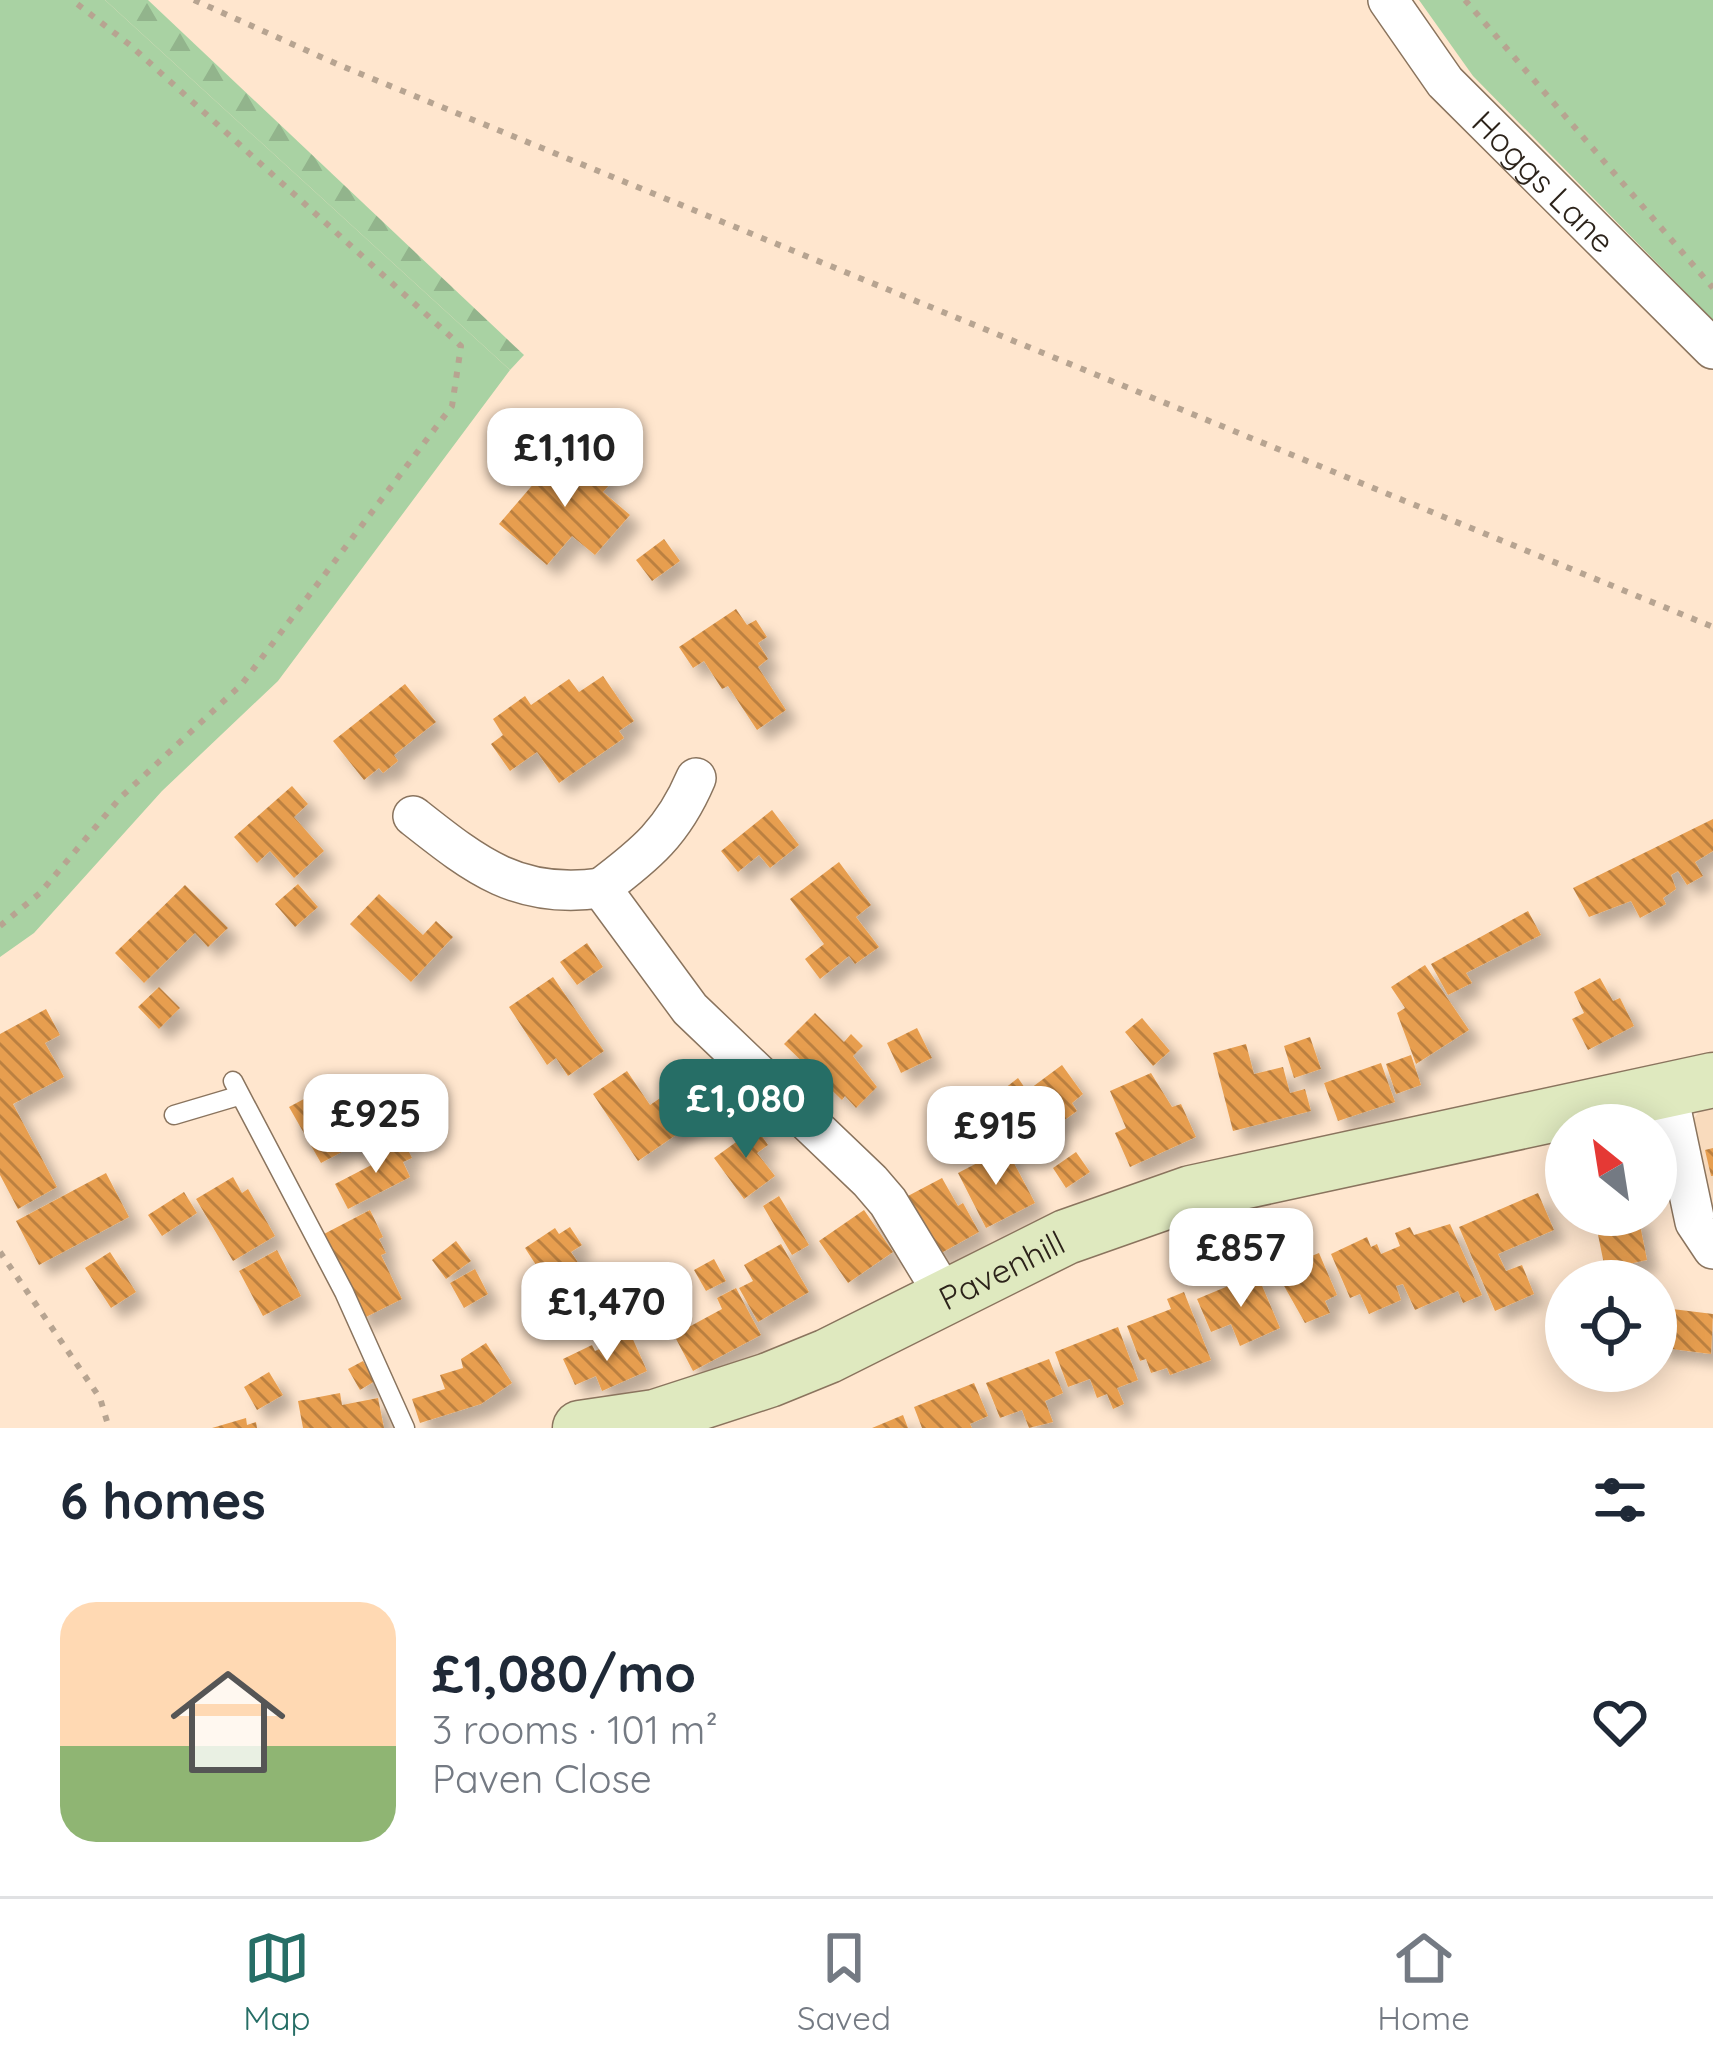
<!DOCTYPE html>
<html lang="en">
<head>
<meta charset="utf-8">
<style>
  body { margin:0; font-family:Quicksand,sans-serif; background:#f2f2f3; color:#1f2937; height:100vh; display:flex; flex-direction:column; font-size:45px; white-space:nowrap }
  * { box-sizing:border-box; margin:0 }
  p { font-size:39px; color:#747a83 }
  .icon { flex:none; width:66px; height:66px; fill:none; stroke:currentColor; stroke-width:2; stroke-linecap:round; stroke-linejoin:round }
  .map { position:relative; height:1428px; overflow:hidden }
  .panel { display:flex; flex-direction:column; background:#fff; flex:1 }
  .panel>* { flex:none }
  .needle { width:78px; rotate:330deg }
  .buttons { position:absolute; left:1545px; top:1104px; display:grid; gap:24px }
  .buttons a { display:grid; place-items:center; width:132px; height:132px; border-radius:50%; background:#fff; box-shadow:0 6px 30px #0003; font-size:60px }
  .price { position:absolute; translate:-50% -102px; padding:0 27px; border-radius:24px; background:#fff; color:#222; font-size:39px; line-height:78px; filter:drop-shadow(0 3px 6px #0008) }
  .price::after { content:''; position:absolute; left:50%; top:72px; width:36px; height:27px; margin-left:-18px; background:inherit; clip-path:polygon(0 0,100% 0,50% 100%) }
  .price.active { background:#266e66; color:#fff }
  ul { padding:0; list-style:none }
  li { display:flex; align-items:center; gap:36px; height:300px; padding:0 60px }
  li span { display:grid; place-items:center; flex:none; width:336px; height:240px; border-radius:36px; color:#555 }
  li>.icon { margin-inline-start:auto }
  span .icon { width:144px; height:144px; fill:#fffc; stroke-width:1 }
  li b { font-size:51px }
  h2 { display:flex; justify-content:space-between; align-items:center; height:144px; padding:0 60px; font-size:51px }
  .tabs { display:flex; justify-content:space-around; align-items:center; height:168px; border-top:3px solid #e0e1e3; background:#fff; font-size:33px; color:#747a83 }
  .tabs a { display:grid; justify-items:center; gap:6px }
  .tabs .active { color:#266e66 }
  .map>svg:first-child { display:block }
  .built { fill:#f9dbbd }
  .green { fill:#a9d2a3 }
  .forest { fill:url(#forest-firs) }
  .building { fill:url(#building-back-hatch); filter:url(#shadow) }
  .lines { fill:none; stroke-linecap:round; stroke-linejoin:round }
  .lane-casing { stroke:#8a745e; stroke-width:21 }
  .street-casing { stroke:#8a745e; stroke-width:42 }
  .secondary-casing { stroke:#8a745e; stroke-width:57 }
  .path { stroke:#b7a491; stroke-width:6; stroke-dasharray:6 9; stroke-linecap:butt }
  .lane { stroke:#fff; stroke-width:18 }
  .street { stroke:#fff; stroke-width:39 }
  .secondary { stroke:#dfe9bf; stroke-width:54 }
  .labels { text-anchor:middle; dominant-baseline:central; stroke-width:9; stroke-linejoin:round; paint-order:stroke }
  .street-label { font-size:33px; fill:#2c231a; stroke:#fff }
</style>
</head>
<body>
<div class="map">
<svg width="1713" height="1428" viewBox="0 0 1713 1428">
  <defs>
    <pattern id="forest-firs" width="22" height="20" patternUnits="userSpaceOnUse" patternTransform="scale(3)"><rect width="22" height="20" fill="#a9d2a3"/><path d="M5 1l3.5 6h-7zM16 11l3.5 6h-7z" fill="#92b48c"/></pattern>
    <pattern id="building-back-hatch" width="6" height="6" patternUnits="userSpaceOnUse" patternTransform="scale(3)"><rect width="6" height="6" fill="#e79e4f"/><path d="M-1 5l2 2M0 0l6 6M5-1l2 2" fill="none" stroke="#bb8041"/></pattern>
    <filter id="shadow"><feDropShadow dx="11" dy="11" stdDeviation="6" flood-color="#0004"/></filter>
  </defs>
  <rect width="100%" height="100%" fill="#ffe6ce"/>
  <path class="built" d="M1713,1093v134l-24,-102z"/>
  <path class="green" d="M0,0h105l405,370 -232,311 -116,110 -128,142 -34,24z
    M1419,0h294v320l-240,-244z"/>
  <path class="forest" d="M105,0h43l376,355 -14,15z"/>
  <path class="building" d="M566,446l44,38 -7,8 27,23 -35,40 -23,-19 -25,29 -48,-41z
    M664,539l16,22 -28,20 -16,-21z
    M736,609l11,16 9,-5 11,17 -9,6 10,16 -10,8 28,43 -29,20 -29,-44 -6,3 -18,-28 -11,7 -14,-21z
    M603,676l31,45 -15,10 5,7 -65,45 -22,-31 -27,19 -19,-27 12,-9 -10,-16 32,-23 6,9 38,-26 10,13z
    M405,684l31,38 -42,33 4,6 -15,12 -4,-5 -15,12 -31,-39z
    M292,786l16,18 -14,13 30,34 -30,27 -24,-27 -13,12 -23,-26z
    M772,810l27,35 -29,23 -11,-13 -21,17 -17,-21z
    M1713,819v32l-18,11 8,14 -16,9 -9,-14 -7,4 5,14 -13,9 3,6 -26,14 -9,-17 -42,16 -16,-29z
    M839,862l32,43 -15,12 23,30 -24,17 -6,-8 -29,23 -15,-20 19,-15 -34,-45z
    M298,884l20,23 -23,20 -20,-23z
    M185,885l43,43 -20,19 -13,-14 -51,50 -29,-30z
    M379,894l44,41 13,-14 17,16 -42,45 -61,-58z
    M1528,911l13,24 -75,38 6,10 -24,12 -17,-31z
    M587,943l16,24 -26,18 -17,-23z
    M1425,965l44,65 -53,34 -19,-51 8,-5 -14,-21z
    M553,977l51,74 -36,25 -12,-18 -9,7 -38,-58z
    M1600,978l13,23 7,-3 14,28 -46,24 -16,-31 12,-6 -10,-21z
    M159,987l21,21 -21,21 -21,-22z
    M46,1009l14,26 -15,8 19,34 -51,27 44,83 -39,22 -18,-34v-141z
    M815,1013l29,29 7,-8 12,12 -10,10 24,31 -21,21 -11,-12 -3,4 -58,-56z
    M1142,1018l28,33 -17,15 -28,-34z
    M917,1028l15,30 -31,15 -14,-30z
    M1310,1037l11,32 -27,9 -10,-32z
    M1246,1044l8,30 29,-7 7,26 15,-4 6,22 -78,20 -20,-78z
    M1411,1055l10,30 -25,9 -10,-30z
    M718,1059l22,32 -102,70 -45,-67 34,-23 23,34z
    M1381,1063l14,39 -57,19 -14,-38z
    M1062,1065l21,29 -11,9 5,8 -25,18 5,6 -17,13 -40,-56 18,-14 9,13z
    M1151,1073l21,34 9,-3 15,33 -66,30 -15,-34 11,-5 -16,-37z
    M328,1086l31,57 -38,20 -32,-56z
    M751,1120l17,25 -11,8 18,23 -31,23 -30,-41 25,-18 -5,-8z
    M403,1140l9,18 -9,4 7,15 -62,32 -13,-25 48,-25 -4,-8z
    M1006,1148l29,55 -49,25 -28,-55z
    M1713,1148v28h-2l-6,-26z
    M1076,1152l14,20 -24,16 -13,-20z
    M106,1173l23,44 -90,48 -23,-44z
    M233,1177l9,16 6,-4 27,47 -42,25 -37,-62z
    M942,1178l16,28 5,-3 16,29 -45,25 -28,-60z
    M184,1192l13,21 -35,23 -14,-21z
    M1538,1193l16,37 -56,24 8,17 16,-6 12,29 -39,17 -36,-84z
    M779,1196l30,49 -17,10 -29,-49z
    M370,1210l13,27 -4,2 7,14 -5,2 21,44 -42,21 -36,-86z
    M864,1210l29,42 -45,31 -29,-42z
    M1594,1215h44l9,45 -42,9z
    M1450,1224l32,71 -19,8 -5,-12 -43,19 -12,-26 -7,2 5,14 -32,14 -9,-20 -10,4 -19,-44 36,-17 4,10 6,-3 4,10 19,-8 -5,-13 15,-6 4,8z
    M570,1227l12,18 -11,7 34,51 -34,22 -11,-15 -5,4 -15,-23 9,-6 -24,-37 30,-20 4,6z
    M456,1241l15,20 -25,18 -14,-19z
    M781,1244l28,48 -51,30 -19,-34 14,-7 -9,-16z
    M277,1250l24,46 -38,20 -24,-45z
    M110,1252l26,40 -25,16 -26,-40z
    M1319,1253l18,42 -12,6 5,12 -25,10 -26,-46 18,-8 -3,-6z
    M714,1259l12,22 -20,10 -12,-21z
    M475,1269l13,25 -24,14 -14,-25z
    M1257,1274l23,54 -40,18 -9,-22 -20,8 -14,-33z
    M736,1288l25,47 -68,36 -19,-36 48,-26 -5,-11z
    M1184,1292l27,68 -41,15 -3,-7 -16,5 -5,-14 -6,2 -13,-35 44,-17 -4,-10z
    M1656,1307l57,7 -2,40 -55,-7z
    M1118,1327l20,53 -21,8 7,16 -11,5 -6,-15 -10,4 -7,-19 -22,8 -13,-35z
    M631,1335l16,36 -45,20 -6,-15 -21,9 -12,-26 29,-14 3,6z
    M486,1343l26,40 -31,21 -61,19 -8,-24 33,-10 -5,-14 23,-7 -2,-9z
    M1049,1359l14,34 -18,8 8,21 -24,6 -7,-18 -22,8 -14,-35z
    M363,1361l12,20 -15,9 -12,-21z
    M269,1372l14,23 -26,15 -13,-23z
    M974,1383l14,33 -18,8 2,4h-50l-8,-21z
    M340,1393l2,12 36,-7 6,30h-81l-5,-27z
    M903,1415l5,13h-36z
    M246,1418l1,7 9,-3 1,6h-45z"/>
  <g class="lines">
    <defs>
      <path id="lane" d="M233,1081l111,211 61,136
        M174,1115l64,-19"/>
      <g id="street">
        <path id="s1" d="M1388,0l57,82 268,267"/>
        <path d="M413,816c62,49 105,84 188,72l89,121 180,172 18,21 57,94"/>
        <path d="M601,888c45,-34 72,-56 95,-110"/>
        <path d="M1667,1090l28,132 18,27"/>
      </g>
      <g id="secondary">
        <path id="s2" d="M580,1428l75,-11 114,-37 59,-24 238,-119 125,-44 522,-113"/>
      </g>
    </defs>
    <use href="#lane" class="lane-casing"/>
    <use href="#street" class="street-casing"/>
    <use href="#secondary" class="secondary-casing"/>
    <path class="path" d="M194,0l145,65 1374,562
      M1465,0l248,288
      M0,926l40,-33 80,-95 122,-114 210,-278 9,-60 -331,-301 -58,-45
      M0,1252l100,146 9,30"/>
    <use href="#lane" class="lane"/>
    <use href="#street" class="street"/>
    <use href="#secondary" class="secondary"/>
  </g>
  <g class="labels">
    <g class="street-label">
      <text stroke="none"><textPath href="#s1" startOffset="240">Hoggs Lane</textPath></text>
      <text stroke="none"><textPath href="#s2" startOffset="453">Pavenhill</textPath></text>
    </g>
  </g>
</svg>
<div class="buttons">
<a><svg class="needle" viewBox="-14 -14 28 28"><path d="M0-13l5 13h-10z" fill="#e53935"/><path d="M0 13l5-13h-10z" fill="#747a83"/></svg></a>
<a><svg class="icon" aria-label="locate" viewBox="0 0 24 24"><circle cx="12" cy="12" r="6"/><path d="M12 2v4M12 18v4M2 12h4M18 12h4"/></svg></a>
</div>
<b class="price" style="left:565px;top:510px">£1,110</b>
<b class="price active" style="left:746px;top:1161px">£1,080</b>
<b class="price" style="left:376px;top:1176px">£925</b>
<b class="price" style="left:996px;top:1188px">£915</b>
<b class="price" style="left:1241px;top:1310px">£857</b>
<b class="price" style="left:607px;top:1364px">£1,470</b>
</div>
<section class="panel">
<h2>6 homes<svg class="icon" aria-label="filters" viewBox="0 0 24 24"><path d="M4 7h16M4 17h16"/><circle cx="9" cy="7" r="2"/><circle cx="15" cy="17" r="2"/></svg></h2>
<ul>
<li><span style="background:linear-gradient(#ffd9b3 60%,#8fb573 0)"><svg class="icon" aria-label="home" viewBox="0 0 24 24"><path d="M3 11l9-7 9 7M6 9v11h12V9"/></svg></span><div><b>£1,080/mo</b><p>3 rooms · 101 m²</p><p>Paven Close</p></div><svg class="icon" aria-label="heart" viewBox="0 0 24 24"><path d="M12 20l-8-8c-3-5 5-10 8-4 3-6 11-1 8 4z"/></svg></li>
</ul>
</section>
<nav class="tabs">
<a class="active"><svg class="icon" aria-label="map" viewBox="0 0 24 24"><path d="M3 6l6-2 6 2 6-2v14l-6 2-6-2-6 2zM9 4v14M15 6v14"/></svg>Map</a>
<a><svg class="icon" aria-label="saved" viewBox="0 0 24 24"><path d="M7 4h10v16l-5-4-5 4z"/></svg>Saved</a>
<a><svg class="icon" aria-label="home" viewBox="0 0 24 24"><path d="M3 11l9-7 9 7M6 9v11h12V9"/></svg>Home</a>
</nav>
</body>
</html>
